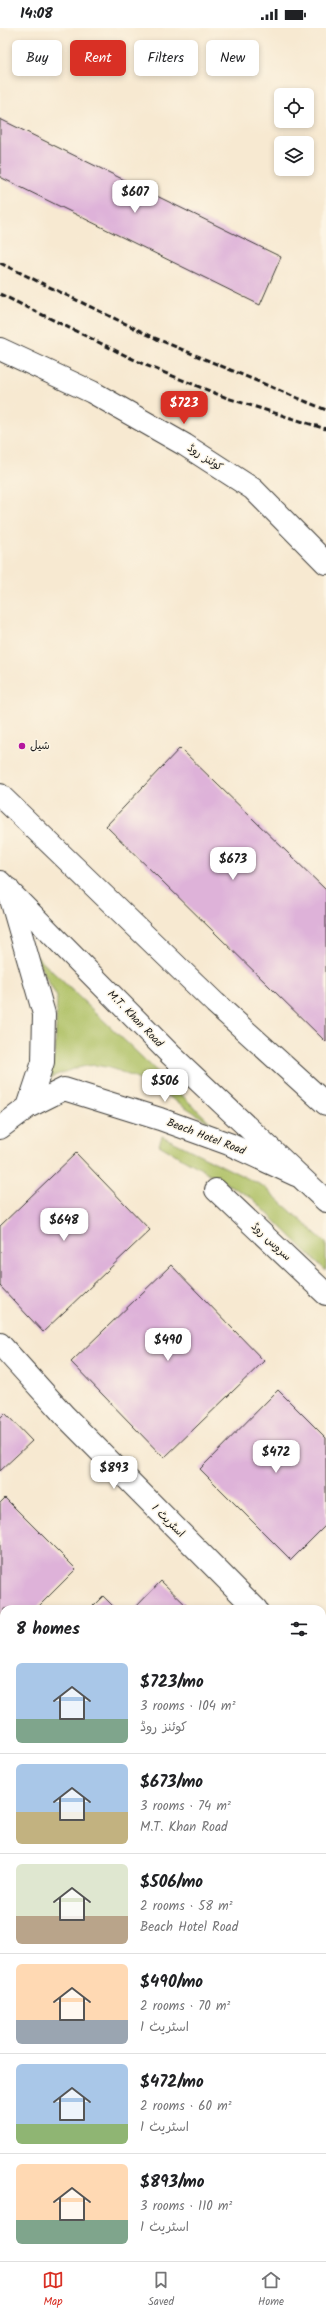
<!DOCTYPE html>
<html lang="en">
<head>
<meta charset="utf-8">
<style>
  body { margin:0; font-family:Kalam,"Playpen Sans Arabic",sans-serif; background:#f6f6f6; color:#202124; height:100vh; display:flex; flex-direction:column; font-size:15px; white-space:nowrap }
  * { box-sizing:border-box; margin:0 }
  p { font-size:13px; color:#757577 }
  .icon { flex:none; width:22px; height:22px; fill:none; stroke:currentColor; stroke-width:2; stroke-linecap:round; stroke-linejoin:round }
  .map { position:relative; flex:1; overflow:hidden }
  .details { position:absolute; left:0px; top:1577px; width:326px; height:656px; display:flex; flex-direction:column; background:#fff; border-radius:12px 12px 0 0; box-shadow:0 2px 6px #0003 }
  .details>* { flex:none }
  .guide { position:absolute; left:12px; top:12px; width:302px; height:36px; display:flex; gap:8px }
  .tools { position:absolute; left:274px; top:60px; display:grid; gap:8px }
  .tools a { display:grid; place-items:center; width:40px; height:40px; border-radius:6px; background:#fff; box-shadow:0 2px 6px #0003; font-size:20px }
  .price { position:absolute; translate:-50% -34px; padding:0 9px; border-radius:8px; background:#fff; color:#222; font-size:13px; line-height:26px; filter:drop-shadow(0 1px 2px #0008) }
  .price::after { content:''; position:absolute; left:50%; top:24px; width:12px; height:9px; margin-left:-6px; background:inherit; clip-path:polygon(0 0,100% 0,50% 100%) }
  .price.active { background:#d93025; color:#fff }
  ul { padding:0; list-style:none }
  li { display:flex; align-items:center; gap:12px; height:100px; padding:0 16px }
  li+li { border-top:1px solid #e0e0e0 }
  li span { display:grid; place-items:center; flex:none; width:112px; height:80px; border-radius:6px; color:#555 }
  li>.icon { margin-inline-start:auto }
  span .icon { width:48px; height:48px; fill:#fffc; stroke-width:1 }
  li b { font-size:17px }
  h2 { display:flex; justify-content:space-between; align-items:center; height:48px; padding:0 16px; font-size:17px }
  .pill { padding:0 14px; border-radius:6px; background:#fff; box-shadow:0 2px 6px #0003; font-size:14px; line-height:36px }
  .pill.active { background:#d93025; color:#fff }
  .status { display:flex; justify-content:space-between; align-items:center; height:28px; padding:0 20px; background:#fff; direction:ltr }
  .status svg { height:11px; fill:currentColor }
  .tab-bar { display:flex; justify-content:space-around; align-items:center; height:56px; border-top:1px solid #e0e0e0; background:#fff; font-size:11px; color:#757577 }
  .tab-bar a { display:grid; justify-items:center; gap:2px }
  .tab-bar .active { color:#d93025 }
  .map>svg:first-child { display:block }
  .green { fill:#adc064; stroke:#646e40 }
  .building { fill:#deb2d9 }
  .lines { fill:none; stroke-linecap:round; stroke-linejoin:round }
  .minor-casing { stroke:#3d3b37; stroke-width:24 }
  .trunk-casing { stroke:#3d3b37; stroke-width:24 }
  .minor { stroke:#fff; stroke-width:22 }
  .trunk { stroke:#fff; stroke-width:22 }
  .rail { stroke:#1c1c1c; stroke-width:3; stroke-dasharray:6 3; stroke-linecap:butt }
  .poi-dot { fill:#b5179e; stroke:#fcf5e5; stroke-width:1.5 }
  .labels { text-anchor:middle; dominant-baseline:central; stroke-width:3; stroke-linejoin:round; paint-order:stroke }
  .street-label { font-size:11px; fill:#1c1c1c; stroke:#fcf5e5 }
  .poi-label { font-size:11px; fill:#1c1c1c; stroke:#fcf5e5; text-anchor:start }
</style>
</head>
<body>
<div class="status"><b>14:08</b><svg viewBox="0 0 49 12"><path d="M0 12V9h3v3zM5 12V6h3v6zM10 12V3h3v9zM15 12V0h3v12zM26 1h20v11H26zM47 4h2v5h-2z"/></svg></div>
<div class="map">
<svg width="326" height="2233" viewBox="0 0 326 2233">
  <rect width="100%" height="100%" fill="#fcf5e5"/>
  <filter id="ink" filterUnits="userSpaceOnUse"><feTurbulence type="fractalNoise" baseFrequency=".025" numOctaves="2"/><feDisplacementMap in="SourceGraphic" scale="8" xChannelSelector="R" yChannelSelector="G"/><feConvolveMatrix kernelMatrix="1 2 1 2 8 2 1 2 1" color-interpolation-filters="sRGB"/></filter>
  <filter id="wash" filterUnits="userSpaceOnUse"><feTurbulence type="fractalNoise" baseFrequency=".012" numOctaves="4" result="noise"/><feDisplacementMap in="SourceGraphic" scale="16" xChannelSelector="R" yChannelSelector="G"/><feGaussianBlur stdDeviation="0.9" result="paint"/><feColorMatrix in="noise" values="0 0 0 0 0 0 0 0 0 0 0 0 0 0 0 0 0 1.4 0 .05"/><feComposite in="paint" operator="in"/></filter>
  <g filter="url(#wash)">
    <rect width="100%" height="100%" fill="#f7e9d1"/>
    <path class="green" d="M32,924l180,172c-28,-17 -94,-65 -126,-58 -16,3 -32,10 -47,16l16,-27 2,-58z
      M162,1108l101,50 63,57v28l-74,-73 -93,-53z"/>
    <g id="blocks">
      <path class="building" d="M0,91l281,138 -21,48 -260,-128z
        M180,720l146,142v152l-220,-216z
        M76,1125l74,77 -107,102 -43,-46v-60z
        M171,1237l93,96 -100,97 -93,-96z
        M278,1362l48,48v87l-35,35 -91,-91z
        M5,1385l27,28 -32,30v-53z
        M5,1470l71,71 -40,40h-32v32l-4,4v-142z
        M161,1553l29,28h-56z
        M103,1568l13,13h-26z
        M4,1712v123l-4,6v-125z
        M322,1727l4,4v57l-4,4z
        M322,1863l4,3v38l-4,4z
        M0,2096l4,4v70l-4,4z
        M322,2102l4,4v56l-2,-2 -2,3z
        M326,2176v57l-4,-3v-49z"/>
    </g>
  </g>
  <g filter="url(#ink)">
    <use href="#blocks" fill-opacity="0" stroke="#3d3b37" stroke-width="1"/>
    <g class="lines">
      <defs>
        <path id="minor" d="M0,321l92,43 93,53 68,44 73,74
          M8,861l36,125 -1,48 -15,45
          M0,1100l28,-21 36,-18 96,30 69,25 67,31
          M216,1162l110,104
          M0,1316l65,72 191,193
          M322,1647l4,4
          M322,1985l4,-4
          M0,2022l4,4
          M220,2229l5,4
          M91,2233l4,-4"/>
        <path id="trunk" d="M0,767l215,208 111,101
          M0,854l171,173 155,146"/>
      </defs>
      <use href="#minor" class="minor-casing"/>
      <use href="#trunk" class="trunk-casing"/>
      <use href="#minor" class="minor"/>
      <use href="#trunk" class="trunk"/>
      <path class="rail" d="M0,235l157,76 169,71
        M0,266l143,70 84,34 99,31"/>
    </g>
  </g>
  <circle class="poi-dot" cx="22" cy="718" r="4"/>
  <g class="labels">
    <g class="street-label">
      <text transform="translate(205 430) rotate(33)">کوئنز روڈ</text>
      <text transform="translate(135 991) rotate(46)">M.T. Khan Road</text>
      <text transform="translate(206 1109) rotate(21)">Beach Hotel Road</text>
      <text transform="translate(271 1214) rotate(43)">سروس روڈ</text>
      <text transform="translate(168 1493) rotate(45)">اسٹریٹ 1</text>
    </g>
    <g class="poi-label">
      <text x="30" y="718">شیل</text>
    </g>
  </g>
</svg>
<div class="tools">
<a><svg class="icon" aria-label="locate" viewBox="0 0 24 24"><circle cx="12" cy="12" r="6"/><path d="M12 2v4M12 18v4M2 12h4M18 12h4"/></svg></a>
<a><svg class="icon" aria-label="layers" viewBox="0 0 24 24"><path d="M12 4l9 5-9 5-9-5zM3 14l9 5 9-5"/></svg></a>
</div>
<b class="price" style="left:135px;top:186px">$607</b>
<b class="price active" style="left:184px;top:397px">$723</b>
<b class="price" style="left:233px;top:853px">$673</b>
<b class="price" style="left:165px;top:1075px">$506</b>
<b class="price" style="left:64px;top:1214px">$648</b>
<b class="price" style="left:168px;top:1334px">$490</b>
<b class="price" style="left:276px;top:1446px">$472</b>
<b class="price" style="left:114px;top:1462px">$893</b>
<div class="guide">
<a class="pill">Buy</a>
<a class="pill active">Rent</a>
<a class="pill">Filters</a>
<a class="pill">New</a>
</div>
<section class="details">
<h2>8 homes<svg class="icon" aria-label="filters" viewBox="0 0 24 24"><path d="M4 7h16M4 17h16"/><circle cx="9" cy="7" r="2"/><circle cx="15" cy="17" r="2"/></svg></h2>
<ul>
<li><span style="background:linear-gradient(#a9c7e8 70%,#7fa58c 0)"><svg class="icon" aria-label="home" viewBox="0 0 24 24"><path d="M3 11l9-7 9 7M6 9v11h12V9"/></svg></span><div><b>$723/mo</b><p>3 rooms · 104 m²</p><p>کوئنز روڈ</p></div></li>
<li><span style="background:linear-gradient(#a9c7e8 60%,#c2b280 0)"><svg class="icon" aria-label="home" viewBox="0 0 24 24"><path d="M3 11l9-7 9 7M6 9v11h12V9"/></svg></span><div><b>$673/mo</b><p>3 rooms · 74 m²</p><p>M.T. Khan Road</p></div></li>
<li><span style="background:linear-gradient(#dfe7d0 65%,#b9a48a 0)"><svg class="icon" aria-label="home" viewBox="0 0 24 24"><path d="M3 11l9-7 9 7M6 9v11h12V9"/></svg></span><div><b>$506/mo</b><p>2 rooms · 58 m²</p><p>Beach Hotel Road</p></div></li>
<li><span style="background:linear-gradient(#ffd9b3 70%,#9aa5b1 0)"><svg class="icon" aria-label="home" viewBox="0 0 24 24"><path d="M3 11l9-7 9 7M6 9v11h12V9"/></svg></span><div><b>$490/mo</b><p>2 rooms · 70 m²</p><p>اسٹریٹ 1</p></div></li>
<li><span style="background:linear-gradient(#a9c7e8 75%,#8fb573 0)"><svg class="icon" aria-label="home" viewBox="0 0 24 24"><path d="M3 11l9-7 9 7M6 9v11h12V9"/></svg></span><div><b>$472/mo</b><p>2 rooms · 60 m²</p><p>اسٹریٹ 1</p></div></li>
<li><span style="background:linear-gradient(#ffd9b3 70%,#7fa58c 0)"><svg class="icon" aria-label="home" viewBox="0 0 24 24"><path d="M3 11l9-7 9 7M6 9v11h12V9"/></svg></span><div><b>$893/mo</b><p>3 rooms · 110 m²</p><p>اسٹریٹ 1</p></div></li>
</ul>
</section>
</div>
<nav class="tab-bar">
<a class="active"><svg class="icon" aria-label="map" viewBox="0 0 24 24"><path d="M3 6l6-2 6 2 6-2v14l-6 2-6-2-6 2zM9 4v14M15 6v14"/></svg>Map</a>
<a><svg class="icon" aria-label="saved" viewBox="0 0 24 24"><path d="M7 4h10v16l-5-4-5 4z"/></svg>Saved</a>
<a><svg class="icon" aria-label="home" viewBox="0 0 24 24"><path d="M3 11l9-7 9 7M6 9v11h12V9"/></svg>Home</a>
</nav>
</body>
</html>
